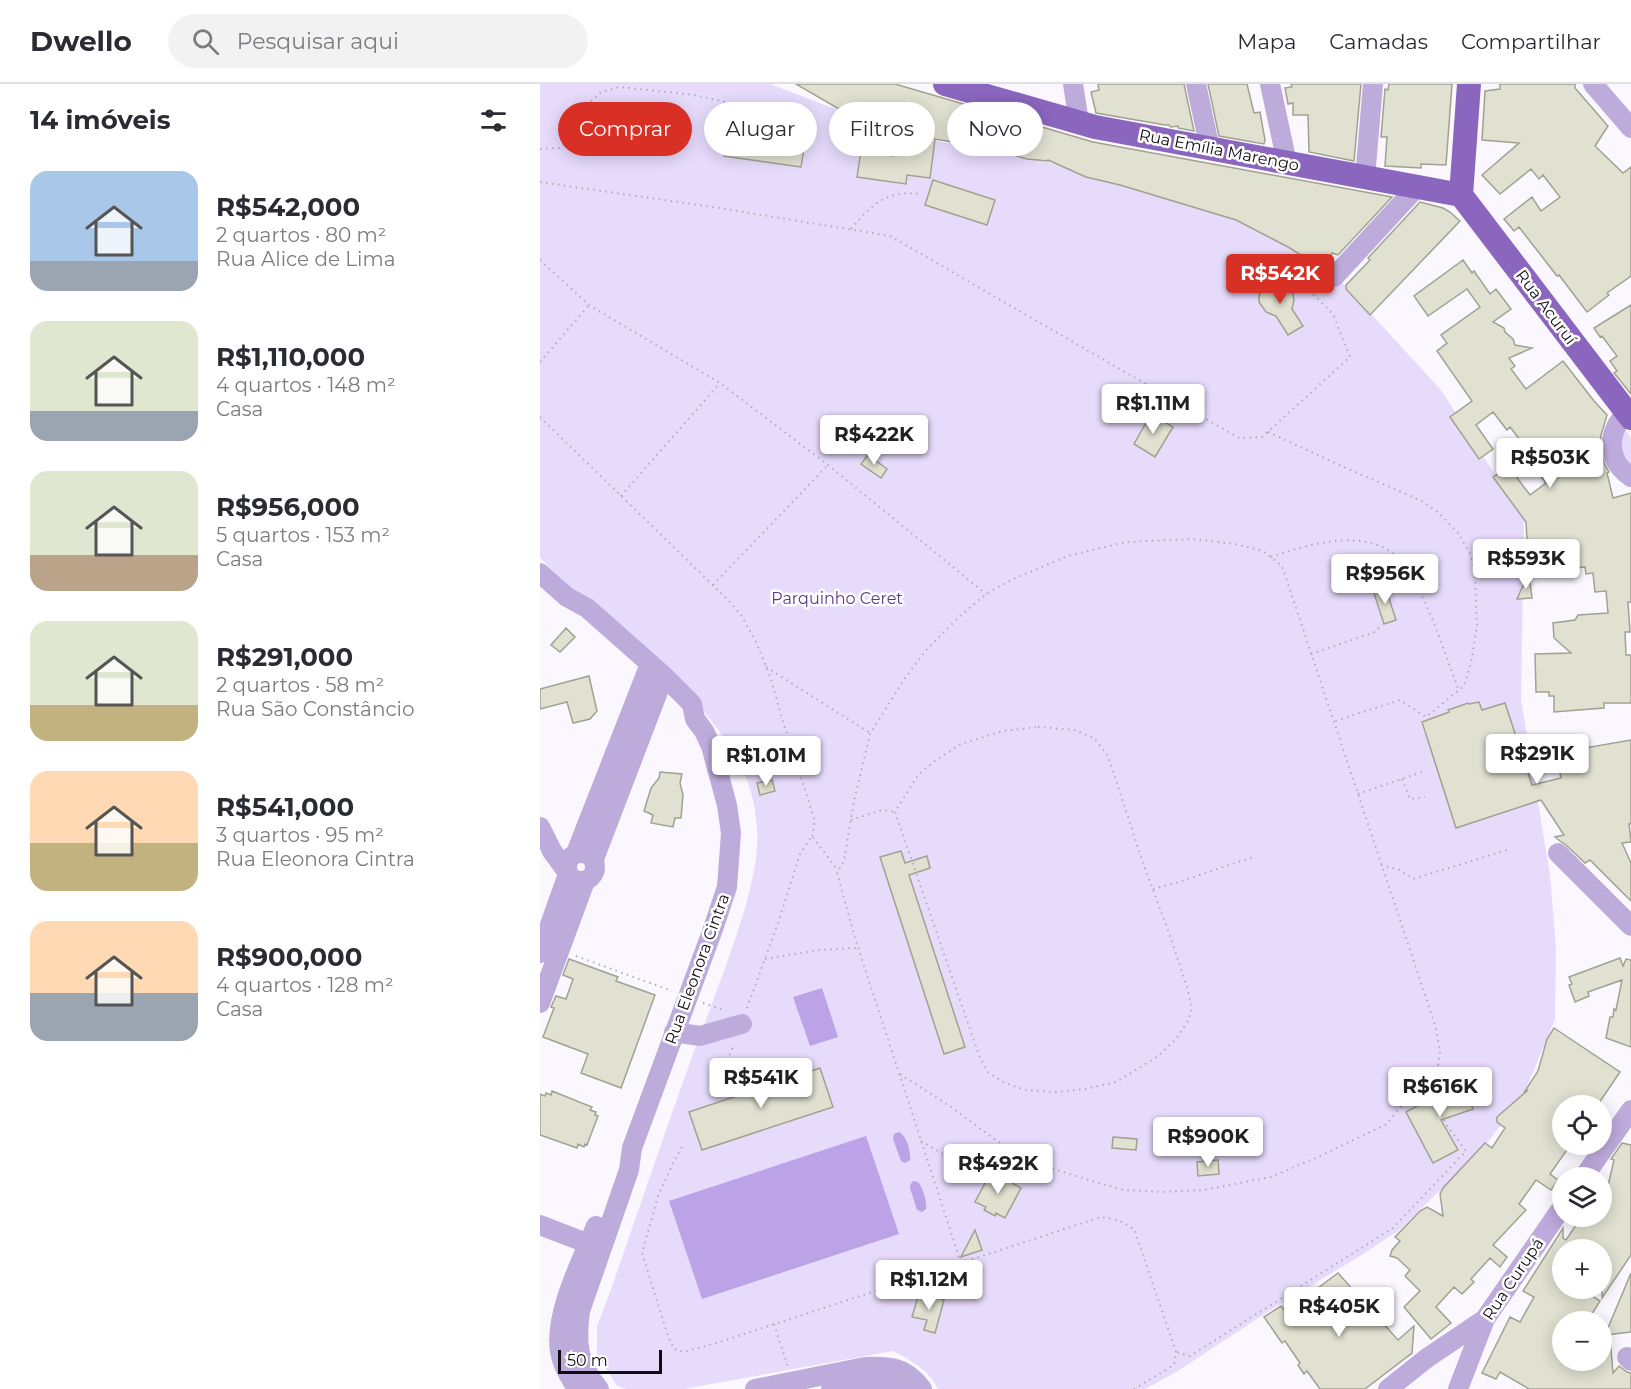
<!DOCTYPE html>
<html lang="pt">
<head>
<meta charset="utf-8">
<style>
  body { margin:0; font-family:Montserrat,sans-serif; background:#f2f2f3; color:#2b2b33; height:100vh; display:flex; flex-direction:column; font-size:22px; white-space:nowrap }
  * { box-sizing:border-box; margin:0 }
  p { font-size:20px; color:#7c7c81 }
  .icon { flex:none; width:33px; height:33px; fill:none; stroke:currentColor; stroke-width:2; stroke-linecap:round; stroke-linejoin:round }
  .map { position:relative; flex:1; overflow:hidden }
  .drawer { display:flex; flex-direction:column; background:#fff; width:540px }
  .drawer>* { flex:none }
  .guide { position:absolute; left:18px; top:18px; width:570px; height:54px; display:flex; gap:12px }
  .buttons { position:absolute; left:1012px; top:1011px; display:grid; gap:12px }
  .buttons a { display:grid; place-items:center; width:60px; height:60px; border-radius:50%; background:#fff; box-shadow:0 3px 15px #0003; font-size:30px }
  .scale { position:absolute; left:18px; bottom:15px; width:104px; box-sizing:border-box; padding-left:6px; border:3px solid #0f0d13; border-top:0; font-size:16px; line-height:21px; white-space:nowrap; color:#0f0d13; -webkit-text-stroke:4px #fff; paint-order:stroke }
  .price { position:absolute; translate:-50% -51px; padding:0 14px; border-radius:6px; background:#fff; color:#222; font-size:20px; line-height:39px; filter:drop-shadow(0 2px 3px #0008) }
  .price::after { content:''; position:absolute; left:50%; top:36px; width:18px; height:14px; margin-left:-9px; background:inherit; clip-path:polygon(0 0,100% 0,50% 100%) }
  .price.selected { background:#d93025; color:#fff }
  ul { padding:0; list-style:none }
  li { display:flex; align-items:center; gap:18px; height:150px; padding:0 30px }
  li span { display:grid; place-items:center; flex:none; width:168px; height:120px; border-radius:18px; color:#555 }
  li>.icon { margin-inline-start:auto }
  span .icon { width:72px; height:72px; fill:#fffc; stroke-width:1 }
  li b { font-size:26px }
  h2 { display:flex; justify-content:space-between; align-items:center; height:72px; padding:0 30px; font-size:26px }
  .pill { padding:0 21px; border-radius:27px; background:#fff; box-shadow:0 3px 15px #0003; font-size:21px; line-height:54px }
  .pill.selected { background:#d93025; color:#fff }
  header { display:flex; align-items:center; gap:36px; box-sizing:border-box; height:84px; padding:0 30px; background:#fff; border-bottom:2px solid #e1e1e2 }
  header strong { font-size:28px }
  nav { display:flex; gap:33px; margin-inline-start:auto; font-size:21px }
  .search { width:420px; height:54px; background:#f2f2f3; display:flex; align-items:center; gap:15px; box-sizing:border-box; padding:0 21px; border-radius:33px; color:#7c7c81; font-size:22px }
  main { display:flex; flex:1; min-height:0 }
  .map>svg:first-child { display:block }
  .green { fill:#e7dbfc }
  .water { fill:#bca2e6 }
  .building { fill:#e1e1d1; stroke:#a1a191; stroke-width:1.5 }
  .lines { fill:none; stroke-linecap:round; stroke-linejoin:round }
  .path { stroke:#afadb3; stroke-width:2; stroke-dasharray:1.5 4.5; stroke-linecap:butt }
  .minor { stroke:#bdabdc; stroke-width:20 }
  .major { stroke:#8b66be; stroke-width:24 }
  .labels { text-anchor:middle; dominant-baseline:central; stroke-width:5; stroke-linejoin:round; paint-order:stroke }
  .street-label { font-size:16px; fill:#0f0d13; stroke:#fff }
  .park-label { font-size:16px; fill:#5c3888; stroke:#fff }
</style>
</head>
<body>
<header>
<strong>Dwello</strong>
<div class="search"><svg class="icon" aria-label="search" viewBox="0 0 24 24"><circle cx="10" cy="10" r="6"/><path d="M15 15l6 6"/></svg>Pesquisar aqui</div>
<nav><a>Mapa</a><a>Camadas</a><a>Compartilhar</a></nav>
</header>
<main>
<section class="drawer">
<h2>14 imóveis<svg class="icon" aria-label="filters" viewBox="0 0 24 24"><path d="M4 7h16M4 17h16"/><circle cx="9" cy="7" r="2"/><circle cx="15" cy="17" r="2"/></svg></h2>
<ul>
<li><span style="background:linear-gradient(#a9c7e8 75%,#9aa5b1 0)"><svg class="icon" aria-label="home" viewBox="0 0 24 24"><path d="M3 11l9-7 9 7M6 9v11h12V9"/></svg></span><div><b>R$542,000</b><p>2 quartos · 80 m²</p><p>Rua Alice de Lima</p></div></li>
<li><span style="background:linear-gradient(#dfe7d0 75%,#9aa5b1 0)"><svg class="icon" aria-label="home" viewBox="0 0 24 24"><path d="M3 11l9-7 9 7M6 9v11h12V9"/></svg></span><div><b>R$1,110,000</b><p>4 quartos · 148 m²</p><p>Casa</p></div></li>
<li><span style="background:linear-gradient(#dfe7d0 70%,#b9a48a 0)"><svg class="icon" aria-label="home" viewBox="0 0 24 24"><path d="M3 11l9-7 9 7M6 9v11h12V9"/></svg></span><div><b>R$956,000</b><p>5 quartos · 153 m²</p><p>Casa</p></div></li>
<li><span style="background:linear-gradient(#dfe7d0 70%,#c2b280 0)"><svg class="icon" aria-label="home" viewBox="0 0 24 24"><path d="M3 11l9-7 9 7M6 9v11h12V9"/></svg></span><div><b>R$291,000</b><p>2 quartos · 58 m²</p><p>Rua São Constâncio</p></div></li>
<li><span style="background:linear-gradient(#ffd9b3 60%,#c2b280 0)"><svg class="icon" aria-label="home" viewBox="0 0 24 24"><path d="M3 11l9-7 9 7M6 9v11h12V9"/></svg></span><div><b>R$541,000</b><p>3 quartos · 95 m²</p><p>Rua Eleonora Cintra</p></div></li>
<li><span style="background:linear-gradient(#ffd9b3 60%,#9aa5b1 0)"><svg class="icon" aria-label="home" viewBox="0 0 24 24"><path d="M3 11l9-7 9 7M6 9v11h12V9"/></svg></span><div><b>R$900,000</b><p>4 quartos · 128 m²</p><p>Casa</p></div></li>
</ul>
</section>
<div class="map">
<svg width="1091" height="1305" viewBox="0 0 1091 1305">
  <rect width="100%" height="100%" fill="#faf8fe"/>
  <path class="green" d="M0,0h230l133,51 131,23 162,48 78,29 66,45 101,110 83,130 -3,179 29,176 6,73 -1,71 -31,75 -43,57 -83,80 -38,25 -91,55 -91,60 -33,18h-207c-10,-20 -26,-28 -45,-38l-209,38h-58l-9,-3 -20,-31v-29l12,-31c28,-80 55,-161 84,-241 18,-48 37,-96 52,-146 7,-26 14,-53 12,-80 -4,-50 -21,-76 -51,-114l-166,-156z
    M1086,346l5,8v27c-9,-4 -11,-16 -13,-25z"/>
  <path class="water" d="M282,904l16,49 -28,9 -17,-49z
    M359,1048c8,4 12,20 11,28l-5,3 -4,-2 -8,-22 1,-5z
    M326,1052l33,98 -197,65 -33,-98z
    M373,1097l5,1c5,6 9,19 8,27l-4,3 -5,-2 -7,-22v-3z"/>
  <path class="building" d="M256,0h99l103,30 -2,5 20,6 2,-5 75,22 299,55 -54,58 -6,-2 -7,17 -37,-23 -52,-27 -116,-35 -34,-8 -38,-17v1l-21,-2 -20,-6 -21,-3 -20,-6 -31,-5 -5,39 -23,-3 -1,9 -49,-7 4,-26 31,5 4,-22 -45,-18z
    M558,0h86l10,47 -16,-3v-2l-7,1 -2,-2h-4l-69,-12 -5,-21 8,-2z
    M668,0h39l7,29 6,-1 5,28 -1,4 -45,-8z
    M751,0h70l-7,77 -45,-9 -1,-37h-15v-12l-5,1 -3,-16 7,-1z
    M849,0h63l-6,81 -25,-1v4l-36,-2 2,-29h-6l4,-48 3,1z
    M960,0h75v4l33,38 -13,20 28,27 8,-6v109l-24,17 2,2 -22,17 -28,-37 -2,1 -38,-49 -5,4 -10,-12 28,-22 9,14 19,-14 -17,-22 -4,4 -8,-10 -31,25 -18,-19 37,-32 -37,-3 3,-49 15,-2z
    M62,20l26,4 -6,34 -25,-4z
    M189,35l78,11 -6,37 -77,-11z
    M393,96l62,20 -8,25 -62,-20z
    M880,118l23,6 7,4 10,9 -90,94 -24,-26v-4l24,-25 -2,-2z
    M923,176l9,13 2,-2 16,23 6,-5 15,20 -18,13 11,6 1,4 8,7 2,6 17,3 -23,10 6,8 -4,3 15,20 37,-28 31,40 13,14 -6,20 -1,11 4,17 5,9 -2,1 6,25 18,-5v109h-3l2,30h-5l1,23h5v48h-27v5l-50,4v-16h-5v-4h-13l-1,-38 36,-1 -17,-15 -1,-15 22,-3 3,-5 30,-2 -2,-22 -11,1 -2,-19 -7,1 -1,-7 -56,5 -3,-50 -33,-45 16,-10 21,28 16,-12 -23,-31 4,-3 -17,-22 -3,3 -14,-18 -17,13 17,24 -14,10 -29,-42 22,-16 -35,-50 10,-8 -6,-8 39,-28 -13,-18 -39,27 -14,-20z
    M735,196l9,2 8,7 2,11 -2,9 11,17 -15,9 -12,-19 -10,-4 -7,-10v-6l3,-8 7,-6z
    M1091,221v89l-17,-21 3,-2 -7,-10 7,-5 -15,-20 -2,1 -6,-9z
    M611,330l22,13 -18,30 -21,-13z
    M328,371l19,14 -6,9 -20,-14z
    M989,490l3,24 -15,1 4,-9z
    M845,502l11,34 -12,4 -11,-34z
    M26,544l9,9 -15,15 -9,-7z
    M49,592l8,35 -7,8 -17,4 -6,-21 -27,7v-20z
    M939,618l3,8 23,-7 27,82 29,-7 -5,-25 75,-13v84h-2l2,18 -9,1 9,20v38l-41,-41 -5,3 -19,-18 -6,-4 -5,-4 9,-2 -23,-35 -85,28 -34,-106 27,-10 -1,-2 20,-7 1,1z
    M120,688l22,2 -2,9 3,12 -2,23h-6l-2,9 -22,-4 2,-8 -9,-4 7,-23 8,-10z
    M232,696l3,11 -15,4 -3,-12z
    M361,767l4,12 22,-7 3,12 -21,7 56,172 -21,7 -64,-197z
    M1080,874l3,8 3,-7 5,1v87l-25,-9 4,-21h3l1,-8 2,1 6,-30 -34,12 1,4 -14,6 -6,-17 3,-1 -3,-7z
    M29,875l49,18 -2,4 39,14 -34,93 -40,-15 7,-19 -45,-17 11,-29 -3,-1 5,-11 10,3 7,-20 -10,-4z
    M1014,944l66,44 -23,34h-34v38h8l-21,30 8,6 -7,10 -15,-10 -17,24 7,6 -33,35 14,12 -7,10 -10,-9 -19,21 3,3 -12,12 -8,-7 -18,20 15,16 -20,16 -27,-32 16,-16 -15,-15 5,-6 -13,-12 -7,-2 2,-6 8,-9 -5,-4 25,-26 7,-4 16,9 -3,-22 3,-6 42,-45 7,5 13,-20 -8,-6v-5l31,-27 -3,1 13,-20 9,-32z
    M280,984l13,39 -131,43 -13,-38z
    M921,993l12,32 -32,11 17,30 -25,13 -27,-51 33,-18 -3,-9z
    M12,1007l40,16 -2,3 6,2 -1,3 3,1 -11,29 -2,-1 -1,3 -6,-3 -1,4 -37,-13v-41l5,2 1,-3 5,2z
    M573,1053l24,2 -1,11 -24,-2z
    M1082,1059l9,2v110l-29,43v-48h-39v38h17l20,13 -13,21h-24v38h39v-21l8,-1 3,35 6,-7 8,6 4,1v16h-102l-29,-17 -4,7 -14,-6 28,-56 10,5 14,-25 -11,-6 40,-63v10l3,2 16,-24h20v-27l5,1 7,-30 -3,-1z
    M678,1076l1,14 -21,2 -1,-14z
    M451,1088l10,5 1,-3 11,6 -1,3 9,5 -16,30 -9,-5 -1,3 -11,-6 2,-3 -11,-5z
    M435,1146l7,20 -21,7z
    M798,1189l60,67 16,-14 -2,27 -47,36h-45l-13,-18 -3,3 -6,-9 2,-2 -15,-22 -3,2 -18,-26 17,-11 5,6z
    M1091,1189v59l-26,3z
    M379,1209l25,7 -9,33 -11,-3 3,-10 -15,-3z"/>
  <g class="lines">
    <path class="path" d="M0,65l20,-1 10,-7 7,-9 2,-11 8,-16 14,-13 19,-5 74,8 101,22
      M0,98l179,26 171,28 349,202 23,-1 88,-80 -17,-43 -21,-21
      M311,145c21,-25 35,-39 70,-35
      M0,176l49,45 131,78 108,82 158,129
      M0,278l49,-57
      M0,333l187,182 14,16 15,27 15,37 10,36 34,106 -3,15
      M728,348l78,36 76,33 17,12 20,21 12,22 4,20 2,50 -6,37 -7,23 -38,31 -26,-17 -65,21
      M81,412l99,-113
      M731,473c36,-12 86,-28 120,-5 3,2 9,5 11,8 5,5 8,14 12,20 19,35 31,74 45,111
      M173,501l115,-120
      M771,570l64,-22 7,-8
      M226,583l104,66
      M498,643l36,3 20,8 14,18 35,107 27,73 17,51 5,21 -4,13 -12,18 -19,18 -41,25 -31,7 -29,3 -31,-2 -22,-8 -15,-10 -8,-14 -85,-246 23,-37 18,-15 25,-16 42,-13z
      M862,695l8,20 15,-2
      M818,710l67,-23
      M311,736l31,-10 13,2
      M841,781l19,5 13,9 94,-29
      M613,805l26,-7 77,-26
      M36,872l96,35
      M225,875l54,-9 38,-2
      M163,919l23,8
      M207,924l31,-85 22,-69 12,-18 26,35
      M185,982l9,-22
      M360,990l51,33 46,34 50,26 52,16 25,7 38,2 42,-2 67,-13 47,-20 69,-33 13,-17 31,-14
      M381,1057l34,20 27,22
      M142,1063l-8,14 -16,35 -16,57 26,83 6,13 10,3 39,-11 378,-124 17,3 16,9 42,123 -2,13 -40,24
      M421,1179l-106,-325 -18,-65 7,-12 10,-60 16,-67 33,-53 23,-31 33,-33 27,-23 25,-14 57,-24 58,-14 66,-3 43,5 28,7 19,15 154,462 4,24 -3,21 -12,15 6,5 15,31 20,27 -73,77 -203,128 -14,-4
      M234,1240l14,43"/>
    <path class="minor" d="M533,0l6,38
      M656,0l14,65
      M730,0l17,79
      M1053,0l38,44
      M825,94l8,-94
      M794,193l83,-90
      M1091,327c-16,9 -24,30 -16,48 3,8 9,13 16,18
      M0,489l27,24 20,11 25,22 52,46 28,28 3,15 9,12 7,15 16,59 4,28 -4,54 -14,42 -81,219 -3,22 -49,141c-4,32 -3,52 19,78
      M0,743l12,24 16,22
      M27 783a14 14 0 1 1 28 0a14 14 0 1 1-28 0Z
      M36,769l74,-189
      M1018,769l73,73
      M54,775l70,-183
      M0,869l28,-79
      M0,919l45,-122
      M134,948l26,4 42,-12
      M1043,1094l48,-68
      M0,1141l49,19
      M1087,1273l4,4
      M37,1305c-7,-12 -15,-24 -17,-38 -6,-37 22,-91 36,-125
      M215,1305l110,-22c25,-1 41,0 57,22
      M291,1305c22,-4 49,-15 69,0
      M848,1305l39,-31 58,-39
      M918,1305l27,-70 78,-113"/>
    <path class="major" d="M405,0l150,43 366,68
      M921,111l170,223
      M921,111l8,-111"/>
  </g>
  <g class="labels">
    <g class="street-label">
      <text transform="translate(679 66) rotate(11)">Rua Emília Marengo</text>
      <text transform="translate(1006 223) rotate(53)">Rua Acuruí</text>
      <text transform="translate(157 885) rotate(-70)">Rua Eleonora Cintra</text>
      <text transform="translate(973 1195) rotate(-56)">Rua Curupá</text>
    </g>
    <g class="park-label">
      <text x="297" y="514">Parquinho Ceret</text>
    </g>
  </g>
</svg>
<div class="buttons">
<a><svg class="icon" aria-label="locate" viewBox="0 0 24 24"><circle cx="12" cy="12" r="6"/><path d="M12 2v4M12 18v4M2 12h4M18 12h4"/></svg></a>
<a><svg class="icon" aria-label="layers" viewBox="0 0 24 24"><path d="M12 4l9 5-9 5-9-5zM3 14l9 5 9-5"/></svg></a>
<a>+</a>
<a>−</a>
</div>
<div class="scale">50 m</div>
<b class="price selected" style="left:740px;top:221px">R$542K</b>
<b class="price" style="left:613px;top:351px">R$1.11M</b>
<b class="price" style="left:334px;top:382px">R$422K</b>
<b class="price" style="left:1010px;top:405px">R$503K</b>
<b class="price" style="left:986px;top:506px">R$593K</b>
<b class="price" style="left:845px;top:521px">R$956K</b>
<b class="price" style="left:997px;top:701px">R$291K</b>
<b class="price" style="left:226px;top:703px">R$1.01M</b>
<b class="price" style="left:221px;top:1025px">R$541K</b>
<b class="price" style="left:900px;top:1034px">R$616K</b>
<b class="price" style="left:668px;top:1084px">R$900K</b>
<b class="price" style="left:458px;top:1111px">R$492K</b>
<b class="price" style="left:389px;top:1227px">R$1.12M</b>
<b class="price" style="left:799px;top:1254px">R$405K</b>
<div class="guide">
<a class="pill selected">Comprar</a>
<a class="pill">Alugar</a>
<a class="pill">Filtros</a>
<a class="pill">Novo</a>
</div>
</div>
</main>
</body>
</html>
